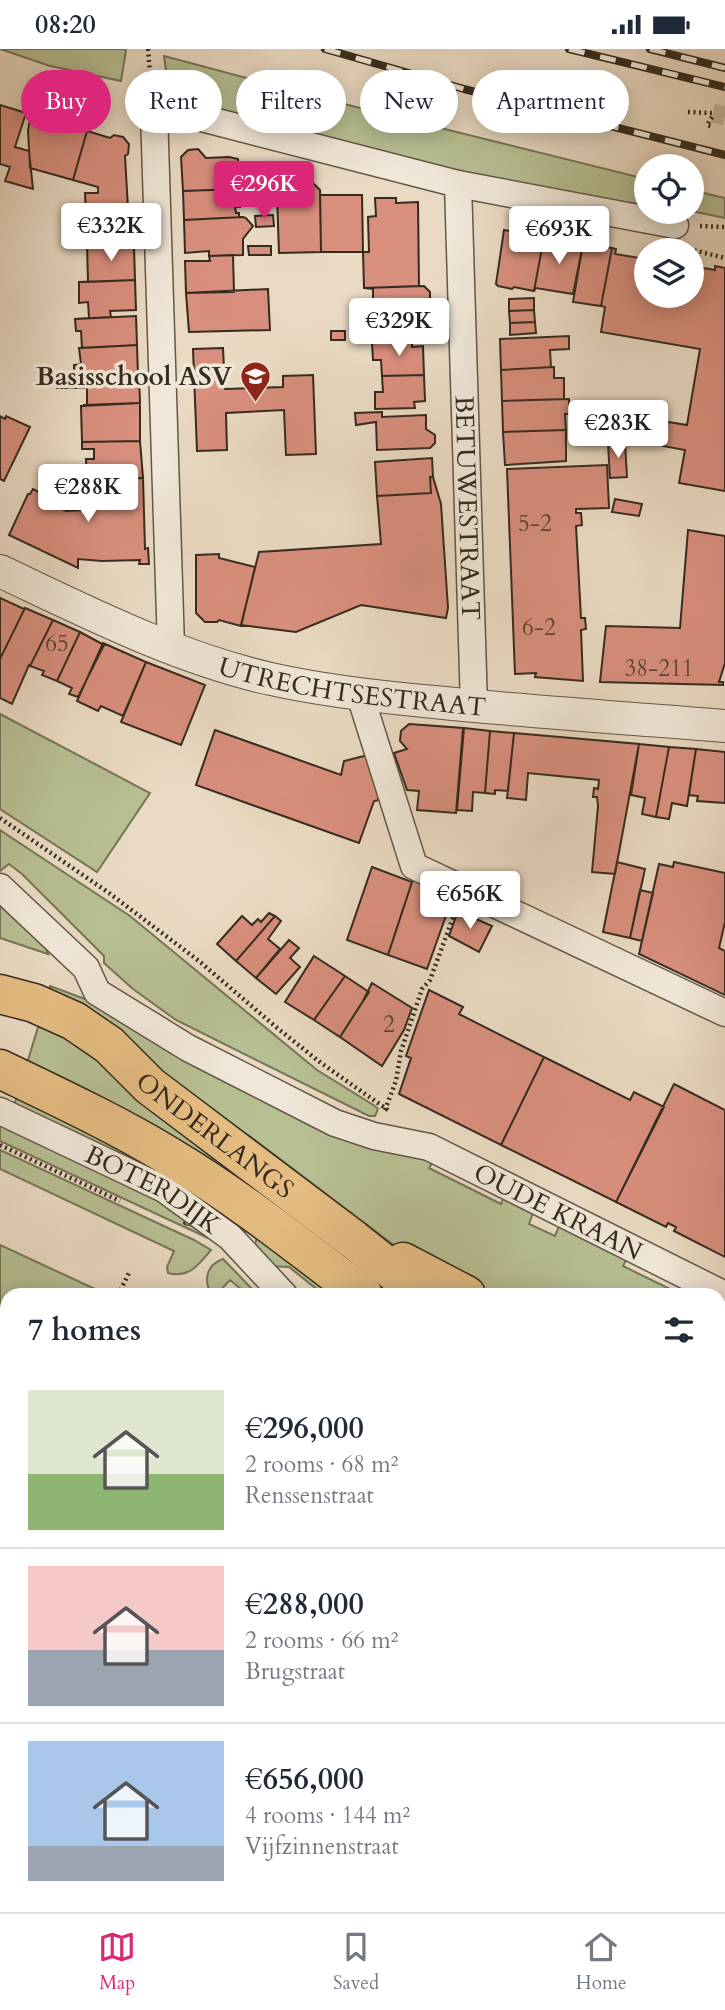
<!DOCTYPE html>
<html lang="en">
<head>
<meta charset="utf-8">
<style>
  body { margin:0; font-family:Cardo,serif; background:#f2f2f3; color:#1f2937; height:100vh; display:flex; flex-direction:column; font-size:26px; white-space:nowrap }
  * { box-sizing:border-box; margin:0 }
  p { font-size:23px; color:#747a83 }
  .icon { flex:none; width:38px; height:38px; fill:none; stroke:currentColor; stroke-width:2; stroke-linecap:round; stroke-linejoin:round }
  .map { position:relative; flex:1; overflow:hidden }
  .sheet { position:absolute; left:0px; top:1239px; width:726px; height:625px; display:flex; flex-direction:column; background:#fff; border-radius:21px 21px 0 0; box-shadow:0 4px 18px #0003 }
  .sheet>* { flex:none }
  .banner { position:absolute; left:21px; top:21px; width:684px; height:63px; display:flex; gap:14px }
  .buttons { position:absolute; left:634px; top:105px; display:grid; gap:14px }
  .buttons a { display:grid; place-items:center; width:70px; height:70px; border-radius:50%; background:#fff; box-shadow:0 4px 18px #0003; font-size:35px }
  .price { position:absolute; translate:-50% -60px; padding:0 16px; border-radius:7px; background:#fff; color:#222; font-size:23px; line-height:46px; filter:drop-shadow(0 2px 4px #0008) }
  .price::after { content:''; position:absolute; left:50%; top:42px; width:21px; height:16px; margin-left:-10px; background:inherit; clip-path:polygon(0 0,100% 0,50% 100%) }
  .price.on { background:#db2777; color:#fff }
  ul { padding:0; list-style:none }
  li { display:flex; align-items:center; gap:21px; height:175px; padding:0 28px }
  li+li { border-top:2px solid #e0e1e3 }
  li span { display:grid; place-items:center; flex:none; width:196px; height:140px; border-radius:0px; color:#555 }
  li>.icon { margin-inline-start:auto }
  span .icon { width:84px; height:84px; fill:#fffc; stroke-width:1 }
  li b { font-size:30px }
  h2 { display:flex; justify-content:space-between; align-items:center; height:84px; padding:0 28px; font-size:30px }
  .pill { padding:0 24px; border-radius:32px; background:#fff; box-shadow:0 4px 18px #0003; font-size:24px; line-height:63px }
  .pill.on { background:#db2777; color:#fff }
  .status { display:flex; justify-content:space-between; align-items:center; height:49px; padding:0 35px; background:#fff; direction:ltr }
  .status svg { height:19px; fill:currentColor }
  .dock { display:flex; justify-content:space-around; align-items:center; height:98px; border-top:2px solid #e0e1e3; background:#fff; font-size:19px; color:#747a83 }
  .dock a { display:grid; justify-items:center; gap:4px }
  .dock .on { color:#db2777 }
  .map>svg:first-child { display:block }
  .green { fill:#b7bf93; stroke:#767559; stroke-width:2 }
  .water { fill:#99bbae; stroke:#718175; stroke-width:2 }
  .building { fill:#d98f7e; stroke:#352b1f; stroke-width:2 }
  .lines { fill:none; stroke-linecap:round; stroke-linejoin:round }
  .pedestrian-tunnel { stroke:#c6b7a2; stroke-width:19; stroke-dasharray:19 10; stroke-linecap:butt }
  .minor-casing { stroke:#625748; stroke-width:29 }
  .tertiary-casing { stroke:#625748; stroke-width:34 }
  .primary-casing { stroke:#352b1f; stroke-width:41 }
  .path { stroke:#352b1f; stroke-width:4.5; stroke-dasharray:2 3.5; stroke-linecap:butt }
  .minor { stroke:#f1e7d8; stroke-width:26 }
  .tertiary { stroke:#f1e7d8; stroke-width:32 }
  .primary { stroke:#e5bd82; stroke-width:38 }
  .rail-casing { stroke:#352b1f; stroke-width:8 }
  .rail { stroke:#f1e7d8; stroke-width:5; stroke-dasharray:16; stroke-linecap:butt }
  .labels { text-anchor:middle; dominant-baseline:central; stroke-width:7; stroke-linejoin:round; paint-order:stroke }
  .number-label { font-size:23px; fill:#5e4437 }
  .poi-label { font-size:26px; font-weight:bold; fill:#352b1f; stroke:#f1e7d8; text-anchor:end }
  .street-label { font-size:26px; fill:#352b1f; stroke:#f1e7d8 }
</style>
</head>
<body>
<div class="status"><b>08:20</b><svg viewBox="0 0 49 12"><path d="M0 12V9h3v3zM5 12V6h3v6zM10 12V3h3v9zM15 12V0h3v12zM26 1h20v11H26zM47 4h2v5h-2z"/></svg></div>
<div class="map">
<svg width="725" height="1863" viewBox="0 0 725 1863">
  <rect width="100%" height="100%" fill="#eadac3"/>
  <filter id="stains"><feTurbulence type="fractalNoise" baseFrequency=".00286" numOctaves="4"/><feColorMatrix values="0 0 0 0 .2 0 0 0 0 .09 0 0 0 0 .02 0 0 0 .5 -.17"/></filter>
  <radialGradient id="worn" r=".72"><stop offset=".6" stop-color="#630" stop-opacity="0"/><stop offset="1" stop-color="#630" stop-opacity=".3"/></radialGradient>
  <path class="green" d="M0,0h124l2,1 -5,31 -71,-15z
    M164,7l184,49 298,74v26l-149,-20 -327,-85z
    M691,141l34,8v20l-34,-7z
    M0,665l150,79 -53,79 -97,-63z
    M0,781l130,86 187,154 58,36 3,3 -3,7h-6l-193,-96 -43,-31 -29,-26v-7l-82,-82 -13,-10 -9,7z
    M0,853l46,47 2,5 -48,-16z
    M50,937l43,16 341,158 -5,8 72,36 4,-10 29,16 -5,14 26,12 6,-15 68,34 -6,11 59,29h-204l-75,-43 -155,-117 -29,-16 -172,-120z
    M42,965l366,281h-31l-352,-225z
    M20,1036l202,127h-6l-53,-33 -149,-73z
    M0,1072l157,79 51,38 -208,-97z
    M0,1101l194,90 17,10c-12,14 -22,29 -43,23l-1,-6 7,-16 -174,-82z
    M257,1188l95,58h-28l-35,-28 -20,-1 -14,-22z
    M0,1196l108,50h-101v28l-7,-5z
    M223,1210l35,36h-10l-18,-15 -14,15h-4c-9,-14 -6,-30 11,-36z
    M719,1264l6,3v89l-6,-2z"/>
  <path class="water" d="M4,1347l3,2v508h563l7,6h-577v-511z"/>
  <path class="building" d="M0,56l26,8 -11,34 14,4 4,38 -28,-8 5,-14 -10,-3z
    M31,66l56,16 -14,49 -43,-12 -2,-38z
    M87,82l23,7 4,-3 9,2 6,7 -1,10 -3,2 5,88h-43l-2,-51h13v-6l-25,-7z
    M198,100l8,9 23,-1 9,2 1,30 -56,2 -2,-34 7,-7z
    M314,135l6,6 1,62 -42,1 -2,-57h21v-6l6,-5z
    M239,140l1,18h-5l1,6h3v4h4l-59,3 -1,-29z
    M320,146h42l1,57h-42z
    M375,149h21v5l22,-1 1,84 -55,2 -1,-36h6l-1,-35 8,-1z
    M273,166l1,11 -18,1 -1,-11z
    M243,168l3,1 7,8 -10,13v16l-34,1v-5l-24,2 -1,-33z
    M504,181l40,7 -10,54 -20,-4 -2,2 -14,-3 -2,-2z
    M544,188l39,7 -10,50 -37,-6 -2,3z
    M87,195h43v3h4l1,33 -47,2z
    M583,195l29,4 -11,58 -28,-4z
    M248,197h23v9h-22z
    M612,199l4,1 -1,5 31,5v37h45v-30l24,4v-4l10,2v223l-46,-8 6,-33 -22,-4 5,-24 19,3 13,-76 -99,-17 4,-25 -4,-1z
    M233,206l1,37 -48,1 -1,-32h25l-1,-5z
    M135,231l1,30 -26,1 1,6 -36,2 14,-1 -1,-16 -9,1v-21z
    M424,237l6,6v9l-9,7 1,18 -57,3v-17h8v-23l-9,-1z
    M268,240l2,41 -81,2 -3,-39z
    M534,249v12l-25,1v-12z
    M534,261l1,12 -25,1 -1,-12z
    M136,267l1,29 -55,3 -1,-17h-5l-1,-12z
    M535,273l1,11 -26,2v-12z
    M331,282h14v9h-14z
    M569,287v13l-19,1 1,17h3l-53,3 -1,-31z
    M412,292v6l11,-1 1,29 -42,1 -1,-16h-8l-1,-17z
    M137,296l1,30 -64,1v-11l7,-1 -2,-16z
    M223,299l2,41 58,-2v-11l30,-1 3,79 -30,1 -2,-45 -58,3 1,37 -30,1 -4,-102z
    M554,318v11h10v21l-62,2 -1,-31z
    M139,326l1,28 -57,2h4v-17h-13v-12z
    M424,326l1,26 -11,1 1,6 -40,1v-17h8l-1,-16z
    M74,327v12h-17l-1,-11z
    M569,350v15h-4l1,16 -63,2 -1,-31z
    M140,354v38l-58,1 -1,-36z
    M382,363v5l44,-2v14l9,6v8l-5,5 -53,2 -1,-28 -20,3 -1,-12z
    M0,367l5,3 1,-3 24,11 -26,54 -4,-2z
    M566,381v31l-61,4 -2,-33z
    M140,392l3,37 -56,2 -1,-21h8v-10h-12v-7z
    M625,393l2,35 -17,1 -2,-35z
    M432,409l1,19h-3l1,16 -54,3 -2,-34z
    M607,416l2,43 -33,1v4h5l1,12 -6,1 5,92h4l1,11 -5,1 2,51 -48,-4 1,-4 -21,1 -8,-205z
    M430,428h3l8,27 7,104 -2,10 -85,-13 -65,27 -55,-7 18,-73 122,-8 -4,-48 54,-3z
    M143,429l2,71 3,-1 1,16h-10l1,-4 -38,1 -24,-2v9l-69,-33 19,-41h2l3,-5 31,15 -2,5 4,2 33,-2 -1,-13 -10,1 -1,-17z
    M615,450l27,5 -3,12 -27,-4z
    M688,481l37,6v127l-6,19h4v3l-123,-3 6,-56 74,2z
    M219,505v4l36,9 -14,59 -22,-6 -2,2h-12l-9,-9v-58z
    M0,549l24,11 1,-1 -25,51z
    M25,559l28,12 -23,46 -1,-1 -17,39 -12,-6v-39z
    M53,571l27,12 -23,49 -15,-6 2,-4 -14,-5z
    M80,583l24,13 -26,52 -9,-3 3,-6 -15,-7z
    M103,594l43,19 -23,54 -22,-10 -3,5 -21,-10z
    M146,613l59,23 -24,60 -60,-23z
    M409,675l54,4 -7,85 -39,-3 2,-19 -12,-1 -13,-37 13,-4 -7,-8 1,-10z
    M464,679l26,3 -5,62 -12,-1 -1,19 -15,-1z
    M215,681l126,45 3,-14 24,-6 11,45 -5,1 -15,42 -163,-58z
    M490,682l24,2 -6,58 -13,-1v4l-10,-1z
    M514,684l125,11 -24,130 -23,-2 6,-66 -1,-9h-4l1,-9 4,1 1,-9 -71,-7 -2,27 -19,-2z
    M639,695l30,3 -13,70 -14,-3 3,-16 -14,-3z
    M669,698l27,2 -9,57 -15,-3 -3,16 -13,-2z
    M696,700l29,3v51l-28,-2 1,-5 -9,-1z
    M617,813l28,7 -15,69 -27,-6z
    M674,813l51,11v49l-6,26 6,3v44l-86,-41 20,-90 14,3z
    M372,818l40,15 -24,73 -41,-15z
    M414,827l39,20 -26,73 -39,-14z
    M640,841l13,3 -11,48 -12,-3z
    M458,862l34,15 -13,26 -30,-16z
    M269,864l6,3 -39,45 -19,-17 25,-28 10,9 6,-6 3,3z
    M275,867l6,5 -13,18 12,10 -24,29 -20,-17z
    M289,891l10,8 -9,10 10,9 -24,27 -20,-16z
    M314,907l31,20 -31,44 -29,-18z
    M345,927l24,16 -29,45 -26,-17z
    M372,934l40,25 -8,22 -22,36 -42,-29 23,-36z
    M429,941l34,17 -4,7 85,43 -43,88 -102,-51 12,-36 -5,-2z
    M544,1008l86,43 4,-8 30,15 -48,95 -115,-57z
    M674,1035l51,26v147l-51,-26 2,-4 -8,-4 -2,4 -50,-25z
    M0,1425l7,4v26l-7,-5z
    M535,1857h35l6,6h-34z"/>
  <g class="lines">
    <path class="pedestrian-tunnel" d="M713,64l12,3"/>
    <defs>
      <g id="minor">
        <path id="s1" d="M458,135l16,522"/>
        <path d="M171,598l-17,-535 32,2 272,70 217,41"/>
        <path d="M360,646l54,171 311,147"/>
        <path id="s2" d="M0,838l86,81 11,24 91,56 147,75 39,13 55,11 296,148"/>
        <path id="s3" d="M0,1062l164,78 66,48 54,58"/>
        <path d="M619,1857l7,6"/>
      </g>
      <g id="tertiary">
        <path id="s4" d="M0,522c87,41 177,87 271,108 53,12 108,18 163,23 97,10 194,16 291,24"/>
      </g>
      <g id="primary">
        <path id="s5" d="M0,945l34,9 40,18 35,24 41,41 204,154 69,55"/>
        <path d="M0,1020c56,27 114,54 167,86 69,41 132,91 196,140"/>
        <path d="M403,1213l63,33"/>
        <path d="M719,1376l6,3"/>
        <path d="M719,1466l6,4"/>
        <path d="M719,1505l6,4"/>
      </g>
    </defs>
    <use href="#minor" class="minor-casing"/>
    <use href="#tertiary" class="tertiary-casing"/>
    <use href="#primary" class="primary-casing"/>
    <path class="path" d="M148,0l3,38
      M688,63l25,1
      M712,68l-5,8 6,2
      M700,177l25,1
      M689,200l36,9
      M0,769l109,75 90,68 77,66 45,36 67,47
      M385,1061l11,-29 5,-30 21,-62 8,-9 24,-65
      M0,1096l120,56
      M118,1246l12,-24
      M692,1857l6,6"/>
    <use href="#minor" class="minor"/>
    <use href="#tertiary" class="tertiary"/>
    <use href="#primary" class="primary"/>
    <defs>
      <path id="rail" d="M325,0l139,40 261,66
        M569,0l156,38
        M650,0l75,19"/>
    </defs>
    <use href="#rail" class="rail-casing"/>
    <use href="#rail" class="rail"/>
  </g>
  <defs>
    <symbol id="school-pin" viewBox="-11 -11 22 30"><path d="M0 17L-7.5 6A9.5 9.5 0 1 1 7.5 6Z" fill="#8f2418" stroke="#f1e7d8"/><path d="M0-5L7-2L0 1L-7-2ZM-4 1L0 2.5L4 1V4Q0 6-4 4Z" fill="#fff"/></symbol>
  </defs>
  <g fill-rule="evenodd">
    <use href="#school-pin" x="238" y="310" width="35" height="47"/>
  </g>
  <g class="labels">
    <g class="number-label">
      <text x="535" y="474">5-2</text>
      <text x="539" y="578">6-2</text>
      <text x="57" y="594">65</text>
      <text x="659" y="619">38-211</text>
      <text x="389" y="975">2</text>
    </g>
    <g class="poi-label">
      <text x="232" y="327">Basisschool ASV</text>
    </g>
    <g class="street-label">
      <text stroke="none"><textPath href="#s1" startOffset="324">BETUWESTRAAT</textPath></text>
      <text stroke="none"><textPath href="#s4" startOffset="374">UTRECHTSESTRAAT</textPath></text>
      <text stroke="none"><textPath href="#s5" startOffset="261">ONDERLANGS</textPath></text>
      <text stroke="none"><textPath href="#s3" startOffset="172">BOTERDIJK</textPath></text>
      <text stroke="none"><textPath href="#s2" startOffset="658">OUDE KRAAN</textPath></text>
    </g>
  </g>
  <rect width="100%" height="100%" filter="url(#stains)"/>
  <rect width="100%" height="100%" fill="url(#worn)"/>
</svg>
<div class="buttons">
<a><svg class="icon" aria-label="locate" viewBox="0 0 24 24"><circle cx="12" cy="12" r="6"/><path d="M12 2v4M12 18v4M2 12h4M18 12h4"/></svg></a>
<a><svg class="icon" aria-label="layers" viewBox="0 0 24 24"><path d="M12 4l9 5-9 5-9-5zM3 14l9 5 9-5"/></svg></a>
</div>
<b class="price on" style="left:264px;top:172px">€296K</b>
<b class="price" style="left:111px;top:214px">€332K</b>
<b class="price" style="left:559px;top:217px">€693K</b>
<b class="price" style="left:399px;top:309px">€329K</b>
<b class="price" style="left:618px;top:411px">€283K</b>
<b class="price" style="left:88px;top:475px">€288K</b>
<b class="price" style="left:470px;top:882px">€656K</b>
<div class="banner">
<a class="pill on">Buy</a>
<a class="pill">Rent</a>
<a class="pill">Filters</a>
<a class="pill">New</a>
<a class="pill">Apartment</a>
</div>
<section class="sheet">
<h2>7 homes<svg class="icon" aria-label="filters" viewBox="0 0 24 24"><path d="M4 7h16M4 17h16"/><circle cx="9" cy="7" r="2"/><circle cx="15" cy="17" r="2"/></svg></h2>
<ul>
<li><span style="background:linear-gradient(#dfe7d0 60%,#8fb573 0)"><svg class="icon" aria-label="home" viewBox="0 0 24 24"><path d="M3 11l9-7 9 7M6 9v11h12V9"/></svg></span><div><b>€296,000</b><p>2 rooms · 68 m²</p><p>Renssenstraat</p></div></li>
<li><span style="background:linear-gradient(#f6c9c9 60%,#9aa5b1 0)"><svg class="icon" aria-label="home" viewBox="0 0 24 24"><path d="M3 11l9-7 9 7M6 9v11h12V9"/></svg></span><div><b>€288,000</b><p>2 rooms · 66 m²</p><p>Brugstraat</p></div></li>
<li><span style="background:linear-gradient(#a9c7e8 75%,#9aa5b1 0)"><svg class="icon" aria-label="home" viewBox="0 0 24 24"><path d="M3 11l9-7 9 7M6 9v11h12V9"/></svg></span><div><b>€656,000</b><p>4 rooms · 144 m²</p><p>Vijfzinnenstraat</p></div></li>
</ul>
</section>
</div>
<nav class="dock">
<a class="on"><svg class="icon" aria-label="map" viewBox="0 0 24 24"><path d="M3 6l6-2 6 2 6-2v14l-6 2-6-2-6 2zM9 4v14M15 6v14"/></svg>Map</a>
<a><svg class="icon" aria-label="saved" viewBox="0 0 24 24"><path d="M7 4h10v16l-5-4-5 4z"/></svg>Saved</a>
<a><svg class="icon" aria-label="home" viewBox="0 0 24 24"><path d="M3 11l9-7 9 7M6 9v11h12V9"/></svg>Home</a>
</nav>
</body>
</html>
